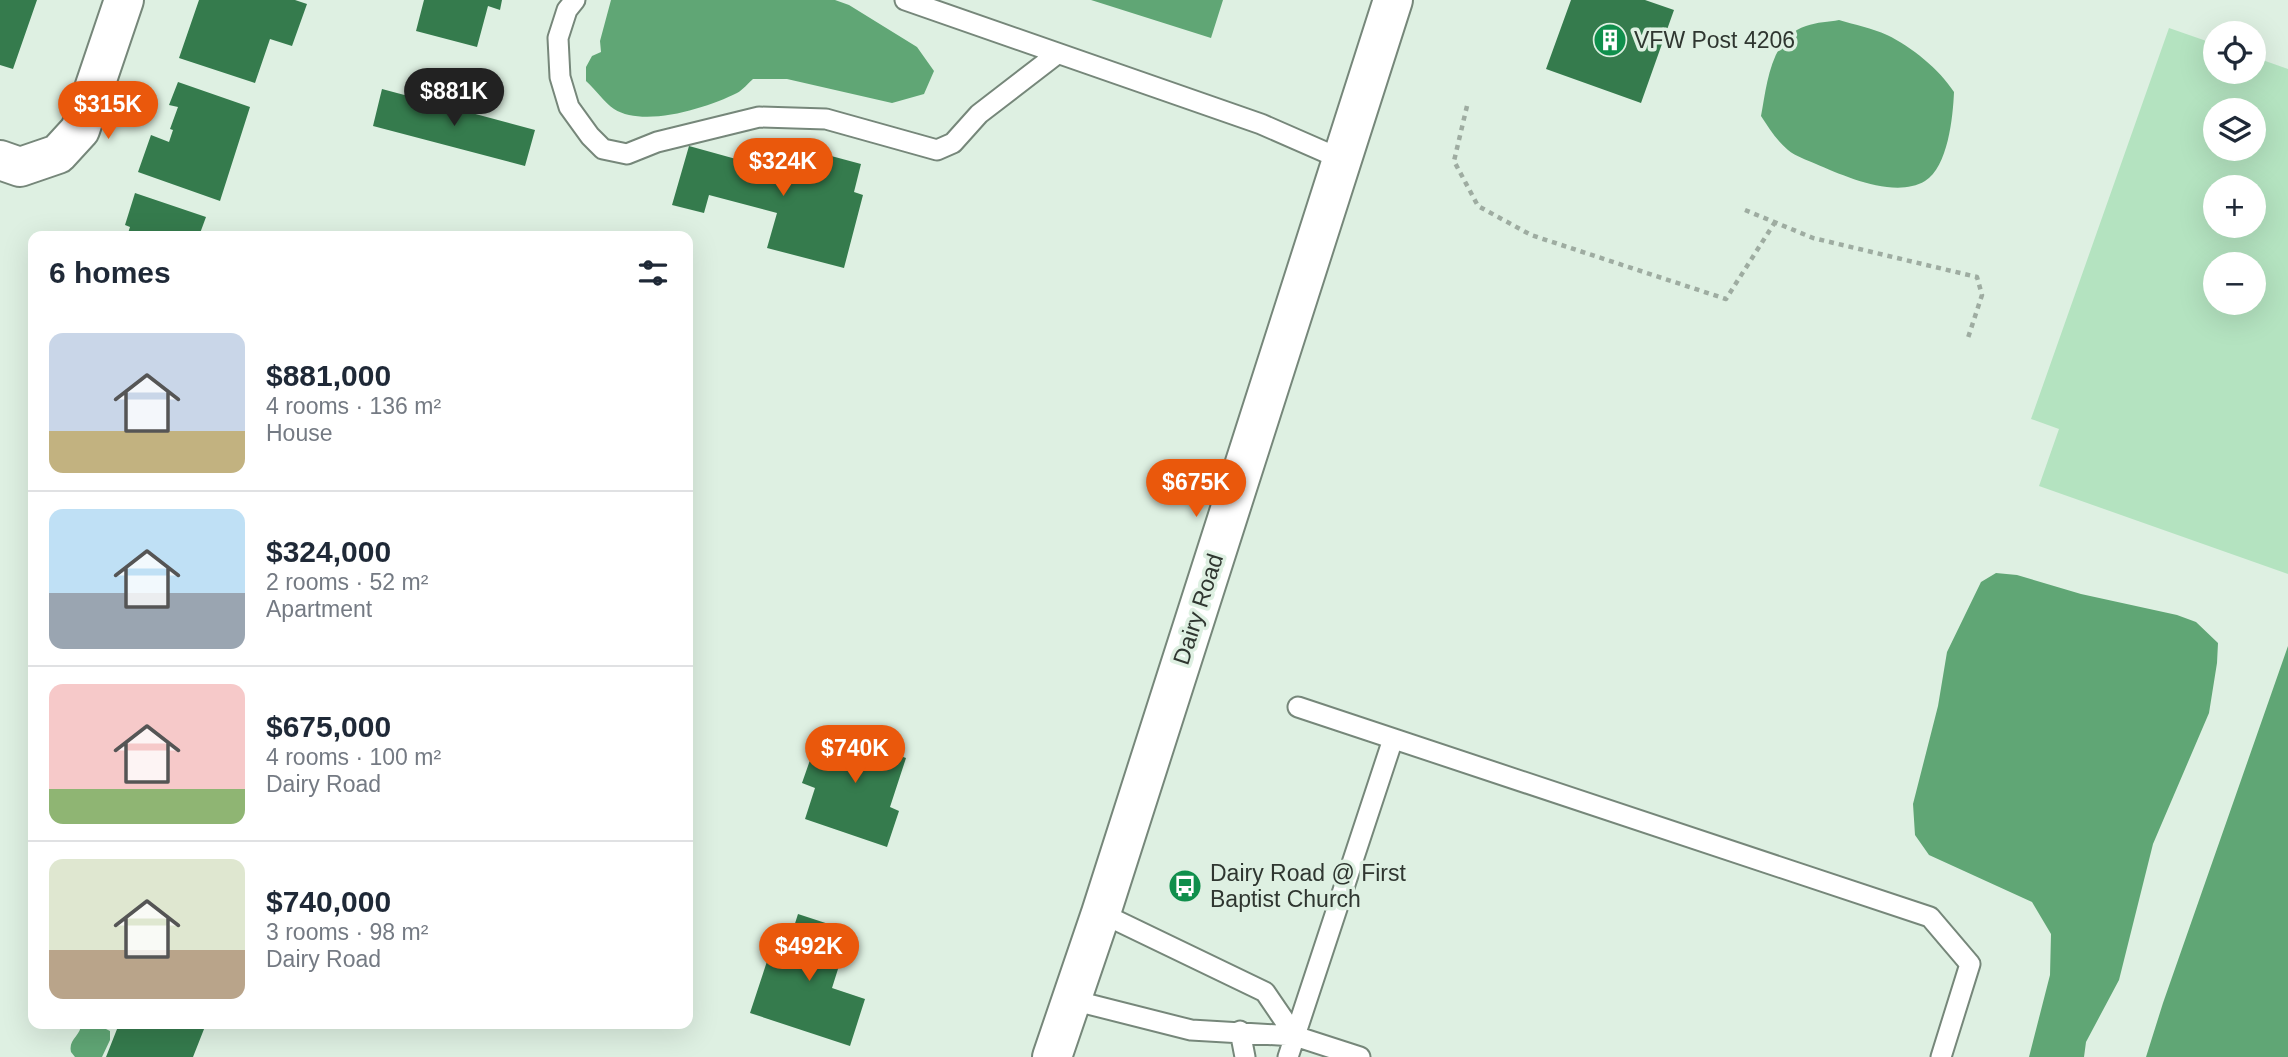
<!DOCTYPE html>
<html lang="en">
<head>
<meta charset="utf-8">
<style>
  body { margin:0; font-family:Arial,sans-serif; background:#f2f2f3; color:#1f2937; height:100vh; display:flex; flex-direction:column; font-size:26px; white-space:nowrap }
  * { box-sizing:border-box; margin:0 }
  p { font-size:23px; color:#747a83 }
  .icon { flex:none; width:38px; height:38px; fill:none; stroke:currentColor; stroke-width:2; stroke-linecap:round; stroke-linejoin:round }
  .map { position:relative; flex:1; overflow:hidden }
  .side { position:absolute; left:28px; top:231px; width:665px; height:798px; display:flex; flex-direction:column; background:#fff; border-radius:14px; box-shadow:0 7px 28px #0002 }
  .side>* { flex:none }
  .buttons { position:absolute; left:2203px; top:21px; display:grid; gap:14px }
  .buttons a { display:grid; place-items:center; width:63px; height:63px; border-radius:50%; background:#fff; box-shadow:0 7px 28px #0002; font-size:35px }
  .price { position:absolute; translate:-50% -60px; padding:0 16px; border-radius:24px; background:#ea580c; color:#fff; font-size:23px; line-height:46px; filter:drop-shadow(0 2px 4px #0008) }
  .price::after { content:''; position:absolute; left:50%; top:42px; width:21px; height:16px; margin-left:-10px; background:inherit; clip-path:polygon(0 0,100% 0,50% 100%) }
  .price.on { background:#222; color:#fff }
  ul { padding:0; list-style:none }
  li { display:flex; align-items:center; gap:21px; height:175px; padding:0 21px }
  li+li { border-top:2px solid #e0e1e3 }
  li span { display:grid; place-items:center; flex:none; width:196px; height:140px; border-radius:14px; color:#555 }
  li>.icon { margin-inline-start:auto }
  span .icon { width:84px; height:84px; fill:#fffc; stroke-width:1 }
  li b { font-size:30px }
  h2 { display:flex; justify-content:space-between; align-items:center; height:84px; padding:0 21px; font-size:30px }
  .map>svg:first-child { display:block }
  .green { fill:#b4e3c0; fill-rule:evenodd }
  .water { fill:#60a675 }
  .building { fill:#357b4d }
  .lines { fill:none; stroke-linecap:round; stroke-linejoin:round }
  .lane-casing { stroke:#76877a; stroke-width:23 }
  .street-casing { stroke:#76877a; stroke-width:42 }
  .secondary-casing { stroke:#76877a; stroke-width:42 }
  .path { stroke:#9eaca1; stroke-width:4.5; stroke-dasharray:5 5; stroke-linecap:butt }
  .lane { stroke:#fff; stroke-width:19 }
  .street { stroke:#fff; stroke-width:38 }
  .secondary { stroke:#fff; stroke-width:38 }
  .labels { text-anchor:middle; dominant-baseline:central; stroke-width:7; stroke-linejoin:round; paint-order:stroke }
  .poi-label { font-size:23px; fill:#2f3630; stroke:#def0e2; text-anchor:start }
  .street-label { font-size:23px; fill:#2f3630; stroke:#def0e2 }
</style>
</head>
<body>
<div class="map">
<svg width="2288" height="1057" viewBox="0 0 2288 1057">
  <rect width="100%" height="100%" fill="#def0e2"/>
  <path class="green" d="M2169,28l46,16 1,28h38v-15l34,12v505l-249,-88 20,-57 -28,-10zM2216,110h38v39h-38zM2216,187h38v39h-38zM2216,264h38v39h-38z"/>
  <path class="water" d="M611,0h224l14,5 68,42 17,24 -10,23 -32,9 -105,-24h-34c-5,4 -10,11 -16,14 -30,15 -93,35 -123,16 -10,-7 -18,-19 -28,-28v-14l6,-11 9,-4 -1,-11z
    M1091,0h132l-12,38z
    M1839,20c16,5 33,8 48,15 25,12 52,34 67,57 -1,25 -6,75 -29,89 -30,18 -81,-5 -109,-17 -9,-4 -21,-8 -28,-14 -12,-10 -19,-22 -27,-34 6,-31 9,-78 45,-90 11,-4 23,-4 33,-6z
    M1996,573l21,2 64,19 96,21 19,7 22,21 -1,20 -8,50 -56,131 -34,136 -33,62 -2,15h-55l21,-82 1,-41 -19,-32 -103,-47 -14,-20 -2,-31 25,-98 9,-54 34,-70z
    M2288,646v411h-142l17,-54z
    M81,1024h22l1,4 6,3v9l-8,17h-27l-4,-5c-3,-13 10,-16 10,-28z"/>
  <path class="building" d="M0,0h37l-24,69 -13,-4z
    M199,0h96l12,4 -15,42 -22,-7 -15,44 -76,-25z
    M424,0h78l-2,10 -12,-4 -11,41 -61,-16z
    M1571,0h74l29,10 -33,93 -95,-34z
    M178,82l72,25 -30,94 -82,-29 13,-37 18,7 4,-12 -3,-1 8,-22 -9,-2z
    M382,89l153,41 -10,36 -152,-40z
    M689,146l83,23 1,-7 15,4 6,-20 67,18 -7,28 9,3 -19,73 -77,-20 10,-35 -68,-18 -5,18 -32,-8z
    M135,193l71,24 -7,19h-72l3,-9 -5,-2z
    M838,725l57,19 -3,9 14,5 -16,49 9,4 -12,36 -82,-28 10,-31 -13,-5 14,-40 14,4z
    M798,914l52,17 -18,57 33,11 -15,47 -100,-33 26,-79 14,5z
    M119,1024h87l-13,33h-87z"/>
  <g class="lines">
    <defs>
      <path id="lane" d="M575,0l-8,10 -9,28 2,39 9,30 21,29 13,13 24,5 30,-12 102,-25 67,2 111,31 16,-7 26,-29 78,-60
        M905,0l356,124 80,35
        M1298,707l632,210 40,47 -29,93
        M1101,913l164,79 30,44
        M1072,1000l119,30 104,6 65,21
        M1240,1031l5,26
        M1288,1057l105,-318"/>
      <path id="street" d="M0,160l20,7 38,-13 22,-24 44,-130"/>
      <path id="secondary" d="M1052,1057l49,-144 292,-913"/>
    </defs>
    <use href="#lane" class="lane-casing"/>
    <use href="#street" class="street-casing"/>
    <use href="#secondary" class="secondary-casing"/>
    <path class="path" d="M1467,106l-13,55 24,45 53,29 195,64 49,-77
      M1745,210l68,28 164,39 5,18 -15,46"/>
    <use href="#lane" class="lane"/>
    <use href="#street" class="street"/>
    <use href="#secondary" class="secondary"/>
  </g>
  <defs>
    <symbol id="building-disc" viewBox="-11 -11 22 22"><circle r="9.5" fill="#108f4c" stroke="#def0e2"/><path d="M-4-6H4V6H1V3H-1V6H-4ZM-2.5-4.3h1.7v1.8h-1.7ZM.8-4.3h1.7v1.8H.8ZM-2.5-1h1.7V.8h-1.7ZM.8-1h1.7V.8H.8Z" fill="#fff"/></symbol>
    <symbol id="bus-disc" viewBox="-11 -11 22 22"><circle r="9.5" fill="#108f4c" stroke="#def0e2"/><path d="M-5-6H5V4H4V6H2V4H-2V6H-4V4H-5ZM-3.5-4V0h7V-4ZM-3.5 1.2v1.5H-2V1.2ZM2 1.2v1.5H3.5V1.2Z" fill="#fff"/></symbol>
  </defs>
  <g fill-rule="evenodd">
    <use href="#building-disc" x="1591" y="21" width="38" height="38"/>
    <use href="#bus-disc" x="1166" y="867" width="38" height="38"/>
  </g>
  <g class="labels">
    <g class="poi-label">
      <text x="1634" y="40">VFW Post 4206</text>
      <text x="1210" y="873">Dairy Road @ First<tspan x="1210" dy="26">Baptist Church</tspan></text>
    </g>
    <g class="street-label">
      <text transform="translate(1198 609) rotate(-72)">Dairy Road</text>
    </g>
  </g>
</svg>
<div class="buttons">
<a><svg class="icon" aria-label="locate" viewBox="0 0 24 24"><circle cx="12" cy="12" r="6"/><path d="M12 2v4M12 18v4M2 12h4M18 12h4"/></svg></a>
<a><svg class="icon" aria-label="layers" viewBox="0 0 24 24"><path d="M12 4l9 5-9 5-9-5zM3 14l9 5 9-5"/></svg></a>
<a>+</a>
<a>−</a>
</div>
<b class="price on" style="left:454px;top:128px">$881K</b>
<b class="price" style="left:108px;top:141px">$315K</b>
<b class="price" style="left:783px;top:198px">$324K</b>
<b class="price" style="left:1196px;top:519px">$675K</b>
<b class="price" style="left:855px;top:785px">$740K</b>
<b class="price" style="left:809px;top:983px">$492K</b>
<section class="side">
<h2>6 homes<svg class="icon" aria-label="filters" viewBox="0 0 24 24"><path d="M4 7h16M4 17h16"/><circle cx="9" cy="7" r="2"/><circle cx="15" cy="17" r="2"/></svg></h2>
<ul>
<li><span style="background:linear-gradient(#c9d6e8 70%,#c2b280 0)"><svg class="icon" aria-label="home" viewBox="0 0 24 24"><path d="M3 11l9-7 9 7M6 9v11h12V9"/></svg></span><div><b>$881,000</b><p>4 rooms · 136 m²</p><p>House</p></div></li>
<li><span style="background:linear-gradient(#bfe0f5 60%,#9aa5b1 0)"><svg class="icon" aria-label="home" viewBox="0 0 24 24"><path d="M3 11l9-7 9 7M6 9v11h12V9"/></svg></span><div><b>$324,000</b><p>2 rooms · 52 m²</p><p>Apartment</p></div></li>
<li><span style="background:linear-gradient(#f6c9c9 75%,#8fb573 0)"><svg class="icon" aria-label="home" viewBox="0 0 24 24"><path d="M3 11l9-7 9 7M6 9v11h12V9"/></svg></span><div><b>$675,000</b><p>4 rooms · 100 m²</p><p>Dairy Road</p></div></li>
<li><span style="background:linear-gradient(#dfe7d0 65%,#b9a48a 0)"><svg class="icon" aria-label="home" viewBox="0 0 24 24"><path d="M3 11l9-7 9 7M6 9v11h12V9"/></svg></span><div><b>$740,000</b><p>3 rooms · 98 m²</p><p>Dairy Road</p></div></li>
</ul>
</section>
</div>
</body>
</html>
